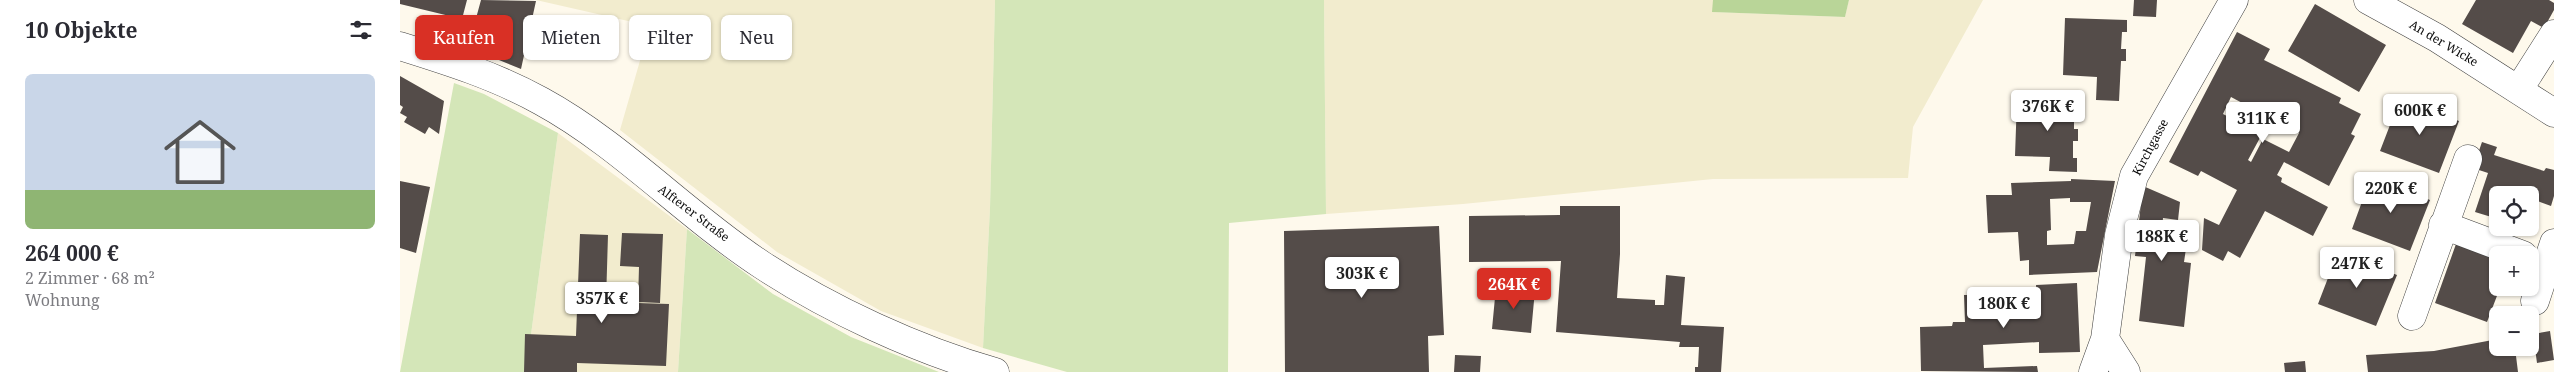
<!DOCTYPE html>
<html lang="de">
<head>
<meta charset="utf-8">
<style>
  body { margin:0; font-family:"Noto Serif",serif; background:#f2f2f3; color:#2b2b33; height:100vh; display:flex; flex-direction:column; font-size:19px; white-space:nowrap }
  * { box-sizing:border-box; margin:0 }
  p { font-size:16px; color:#7c7c81 }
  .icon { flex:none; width:28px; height:28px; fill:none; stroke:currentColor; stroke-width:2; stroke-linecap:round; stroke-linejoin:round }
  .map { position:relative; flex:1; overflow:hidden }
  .sheet { display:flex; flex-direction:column; background:#fff; width:400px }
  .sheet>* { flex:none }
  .hud { position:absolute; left:15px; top:15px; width:475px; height:45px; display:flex; gap:10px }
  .fabs { position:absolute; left:2089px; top:186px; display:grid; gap:10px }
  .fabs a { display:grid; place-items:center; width:50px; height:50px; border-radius:8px; background:#fff; box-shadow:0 1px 4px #0004; font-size:25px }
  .price { position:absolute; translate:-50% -42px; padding:0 11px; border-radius:5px; background:#fff; color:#222; font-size:16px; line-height:32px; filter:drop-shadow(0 1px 2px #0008) }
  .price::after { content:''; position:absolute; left:50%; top:30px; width:15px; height:11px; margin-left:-8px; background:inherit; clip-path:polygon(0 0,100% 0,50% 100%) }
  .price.current { background:#d93025; color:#fff }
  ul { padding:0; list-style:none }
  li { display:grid; align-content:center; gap:10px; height:265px; padding:0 25px }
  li+li { border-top:1px solid #e1e1e2 }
  li span { display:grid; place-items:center; height:155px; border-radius:8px; color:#555 }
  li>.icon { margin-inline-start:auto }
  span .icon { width:90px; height:90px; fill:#fffc; stroke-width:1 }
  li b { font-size:21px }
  h2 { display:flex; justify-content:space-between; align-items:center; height:60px; padding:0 25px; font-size:21px }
  .pill { padding:0 18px; border-radius:8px; background:#fff; box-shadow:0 1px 4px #0004; font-size:18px; line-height:45px }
  .pill.current { background:#d93025; color:#fff }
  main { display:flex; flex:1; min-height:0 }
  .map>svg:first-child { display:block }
  .farmland { fill:#f2ecce }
  .green { fill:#d4e6b8 }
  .forest { fill:#b9d598 }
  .building { fill:#544c49; fill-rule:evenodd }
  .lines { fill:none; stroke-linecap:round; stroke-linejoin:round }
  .minor-casing { stroke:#3f3f3f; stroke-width:29 }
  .minor { stroke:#fff; stroke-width:28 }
  .labels { text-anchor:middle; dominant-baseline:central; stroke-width:5; stroke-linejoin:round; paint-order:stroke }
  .street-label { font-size:12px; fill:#0c0c0c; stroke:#fff }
</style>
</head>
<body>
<main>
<section class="sheet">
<h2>10 Objekte<svg class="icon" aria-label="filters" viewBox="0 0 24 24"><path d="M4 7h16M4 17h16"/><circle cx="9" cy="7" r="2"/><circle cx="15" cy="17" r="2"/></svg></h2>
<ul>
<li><span style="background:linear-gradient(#c9d6e8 75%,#8fb573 0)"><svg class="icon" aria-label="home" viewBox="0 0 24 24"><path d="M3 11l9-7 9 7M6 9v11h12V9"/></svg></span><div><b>264 000 €</b><p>2 Zimmer · 68 m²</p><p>Wohnung</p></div></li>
</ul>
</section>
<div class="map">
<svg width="2154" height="372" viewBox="0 0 2154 372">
  <rect width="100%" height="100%" fill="#fef9ec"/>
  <path class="farmland" d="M136,0h459l-5,208 -7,140 -102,-37 -104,-59 -157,-122 30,-104z
    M924,0h389v12l132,5 4,-17h134l-70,127 -5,51 -195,1 -250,25 -137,10z
    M158,133l129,96 -9,143h-152z"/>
  <path class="green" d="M595,0h329l2,214 -97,9 -1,149h-161l-84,-24 7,-140z
    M54,83l30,11 74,39 -32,239h-126z
    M287,229l86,65 78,43 88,35h-261z"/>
  <path class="forest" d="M1313,0h136l-4,17 -133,-5z"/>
  <path class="building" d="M0,0h67l-5,19 -62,-15z
    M81,0l55,1 -15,68 -64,-26 5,-24 13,3z
    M1734,0h23l-1,17 -23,-1z
    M2076,0h73l5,3v7l-10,18 -13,-7 -18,32 -51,-29z
    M1915,4l71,41 -27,47 -71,-41z
    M1665,18l62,2v12h-5l-1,17h5v12h-5l-2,40 -23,-1 1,-23 -34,-2z
    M1837,32l33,17 -6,11 77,38 -2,5 22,11 -10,20 4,2 -26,50 -45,-24 -7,13 5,3 -1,4 47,25 -15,29 -48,-25 -25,47 -12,-7 -5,10 -21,-11 2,-32 15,7 18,-35 -36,-19 -3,5 -29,-14zM1831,97l68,36 -10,19 -26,-13 -12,23 -3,-2 14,-26 -39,-20z
    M0,76l44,25 -5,33 -10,-7 -4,7 -21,-12 3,-5 -7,-4 3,-6 -3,-2z
    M1617,99l62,2v12h-5v16h4v12h-5v17h4v14l-28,-1 1,-14 -35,-1z
    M2000,99l59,22 -20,52 -59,-22z
    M2082,142l15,5 -3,8 50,16 2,-3 8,2v26l-3,10 -16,-6 -5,13v-18h-32v24l-23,-7 13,-39 -15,-5z
    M1971,177l59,23 -20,51 -58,-22z
    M1671,179l44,2 -18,91 -68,3v-15l-9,1 -2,-29 -30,1 -2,-38h26l-1,-12 60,-2zM1670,198v4h21l-5,29h-10l-2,13 -27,1v-14l4,-1 -1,-31z
    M0,181l30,6 -14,66 -16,-5z
    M1743,186l37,16 -2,18 -15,-2 -1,13 26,4 -4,27 7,1 -7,64 -45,-6 7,-64 -11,-1z
    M1160,206h60v48l-3,44 38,2v5h9l2,-30 19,2 -4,48 43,2 -3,45h-26v-5h3l1,-20h-20l1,-5 -124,-10 5,-71 -92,1v-46l91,-1z
    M1039,226l5,109 -16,1 1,36h-144l-1,-141z
    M222,233l41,1 -3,69 -22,-1 1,-35 -19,-1z
    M180,234l28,1 -2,67 63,2 -3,62 -89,-3v9h-53l1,-38 51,2z
    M2056,244l42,15v29h2l-13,34 -52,-19z
    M1938,252l59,23 -21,51 -58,-22z
    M1677,283l3,69 -41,1v-11l-56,3 1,23 53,-2 1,6 -117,-1 -1,-44 32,-1 1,-4h12l-1,-27h73l-1,-10z
    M1096,287l39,3 -4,43 -39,-4z
    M2150,331l4,29 -17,3 -4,-29z
    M2098,339v9h17l3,24h-150l-2,-17 68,-4z
    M1055,355l26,1 -1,16h-26z
    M1905,361l1,11h-21l-1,-9z"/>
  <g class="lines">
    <defs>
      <path id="minor" d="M1968,0l69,38 117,75
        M0,46c48,15 96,30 141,55 79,43 145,114 221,164 67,44 155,85 233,107
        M2119,89l35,-55
        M2043,225l80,30
        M2135,301l19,-58
        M2012,316l56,-157
        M1705,339l21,33
        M1693,372l12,-33 14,-104 15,-59 100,-176"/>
    </defs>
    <use href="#minor" class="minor-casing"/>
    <use href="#minor" class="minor"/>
  </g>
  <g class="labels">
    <g class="street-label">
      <text transform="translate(2044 43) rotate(31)">An der Wicke</text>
      <text transform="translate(1750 147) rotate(-62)">Kirchgasse</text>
      <text transform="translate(294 213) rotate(37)">Alfterer Straße</text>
    </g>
  </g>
</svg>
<div class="fabs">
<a><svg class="icon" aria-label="locate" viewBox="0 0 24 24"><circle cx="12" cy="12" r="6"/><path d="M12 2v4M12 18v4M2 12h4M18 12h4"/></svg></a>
<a>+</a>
<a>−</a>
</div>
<b class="price" style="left:1648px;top:132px">376K €</b>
<b class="price" style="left:2020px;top:136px">600K €</b>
<b class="price" style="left:1863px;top:144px">311K €</b>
<b class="price" style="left:1991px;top:214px">220K €</b>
<b class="price" style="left:1762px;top:262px">188K €</b>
<b class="price" style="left:1957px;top:289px">247K €</b>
<b class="price" style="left:962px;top:299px">303K €</b>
<b class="price current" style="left:1114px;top:310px">264K €</b>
<b class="price" style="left:202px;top:324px">357K €</b>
<b class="price" style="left:1604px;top:329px">180K €</b>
<div class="hud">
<a class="pill current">Kaufen</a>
<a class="pill">Mieten</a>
<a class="pill">Filter</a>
<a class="pill">Neu</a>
</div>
</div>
</main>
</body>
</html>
